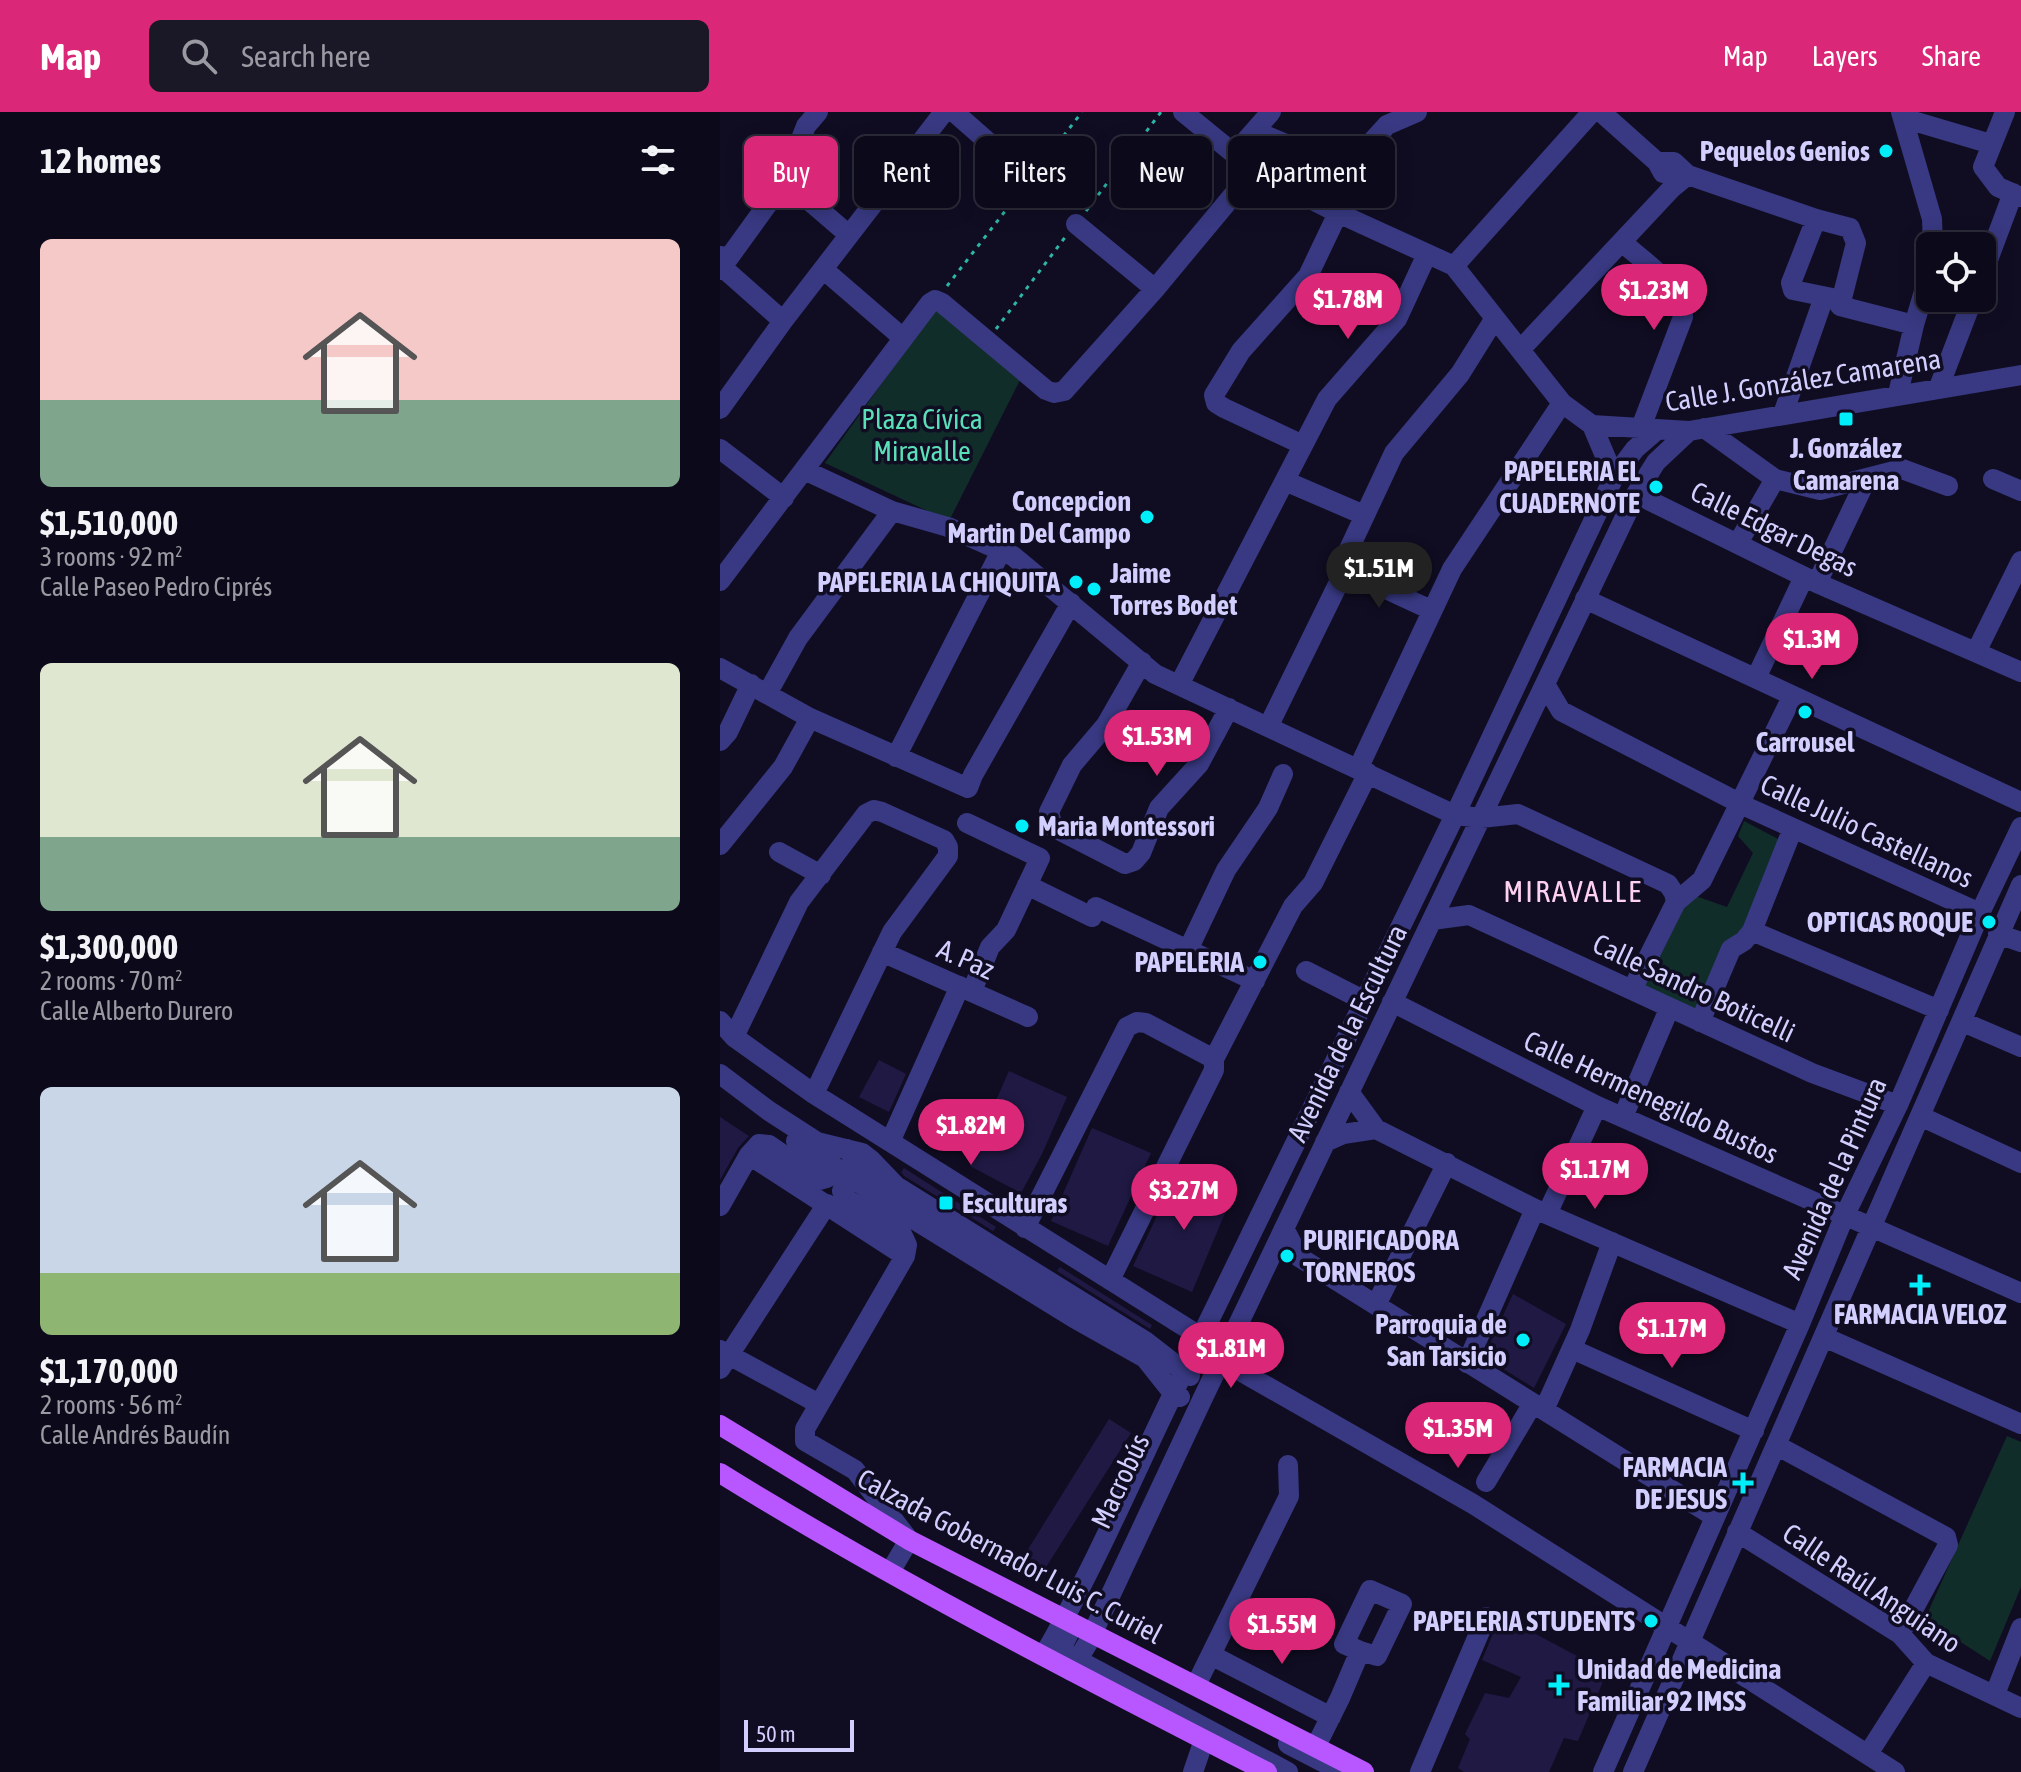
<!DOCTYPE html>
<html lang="en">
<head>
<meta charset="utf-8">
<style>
  body { margin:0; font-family:"Asap Condensed",sans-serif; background:#1a1827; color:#f1f3f6; height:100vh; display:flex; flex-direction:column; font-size:30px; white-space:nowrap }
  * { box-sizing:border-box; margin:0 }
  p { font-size:26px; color:#9a9aa2 }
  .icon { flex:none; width:44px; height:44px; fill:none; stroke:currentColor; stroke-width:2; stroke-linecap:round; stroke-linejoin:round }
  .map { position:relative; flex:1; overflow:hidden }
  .drawer { display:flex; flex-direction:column; background:#0c0a1a; width:720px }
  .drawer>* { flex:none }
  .guide { position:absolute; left:24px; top:24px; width:760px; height:72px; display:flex; gap:16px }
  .tools { position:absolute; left:1196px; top:120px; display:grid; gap:16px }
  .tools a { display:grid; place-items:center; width:80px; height:80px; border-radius:12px; background:#0c0a1a; box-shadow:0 4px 20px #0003,0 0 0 2px #2c2b39; font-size:40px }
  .scale { position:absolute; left:24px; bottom:20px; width:110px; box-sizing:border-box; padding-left:8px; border:4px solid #d2cfff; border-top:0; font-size:22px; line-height:28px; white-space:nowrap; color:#d2cfff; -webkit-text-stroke:6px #100d23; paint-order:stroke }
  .price { position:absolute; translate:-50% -68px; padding:0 18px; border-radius:28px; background:#db2777; color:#fff; font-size:26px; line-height:52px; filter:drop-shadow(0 2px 4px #0008) }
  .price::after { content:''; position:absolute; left:50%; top:48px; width:24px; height:18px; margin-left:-12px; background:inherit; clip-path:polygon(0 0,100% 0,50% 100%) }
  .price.current { background:#222; color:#fff }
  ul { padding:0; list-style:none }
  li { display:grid; align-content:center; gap:16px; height:424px; padding:0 40px }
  li span { display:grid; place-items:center; height:248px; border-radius:12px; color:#555 }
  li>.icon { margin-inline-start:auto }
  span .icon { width:144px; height:144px; fill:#fffc; stroke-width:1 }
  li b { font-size:34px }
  h2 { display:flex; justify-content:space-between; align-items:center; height:96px; padding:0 40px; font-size:34px }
  .chip { padding:0 28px; border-radius:12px; background:#0c0a1a; box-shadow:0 4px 20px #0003,0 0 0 2px #2c2b39; font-size:28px; line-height:72px }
  .chip.current { background:#db2777; color:#fff }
  header { display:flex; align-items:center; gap:48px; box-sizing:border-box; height:112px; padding:0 40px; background:#db2777; color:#fff }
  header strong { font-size:38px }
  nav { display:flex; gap:44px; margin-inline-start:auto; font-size:28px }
  .search { width:560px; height:72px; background:#1a1827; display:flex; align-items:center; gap:20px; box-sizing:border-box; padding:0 28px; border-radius:12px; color:#9a9aa2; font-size:30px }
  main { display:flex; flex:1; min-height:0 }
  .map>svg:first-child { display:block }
  .green { fill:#102d2a }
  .building { fill:#201944 }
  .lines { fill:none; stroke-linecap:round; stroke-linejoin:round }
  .path { stroke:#2db5a6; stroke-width:3; stroke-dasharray:4 6; stroke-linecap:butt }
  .minor { stroke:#383982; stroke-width:20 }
  .major { stroke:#b856ff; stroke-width:20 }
  .poi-dot { fill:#00edfa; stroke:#100d23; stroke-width:3 }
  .labels { text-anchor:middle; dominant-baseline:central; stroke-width:7; stroke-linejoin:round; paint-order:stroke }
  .poi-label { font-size:28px; font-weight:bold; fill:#d2cfff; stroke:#100d23; text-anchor:end }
  .street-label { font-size:28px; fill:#d2cfff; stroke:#100d23 }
  .park-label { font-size:28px; fill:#5ae0b8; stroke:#100d23 }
  .neighbourhood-label { font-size:30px; letter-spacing:2px; fill:#ffd1f1; stroke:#100d23 }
</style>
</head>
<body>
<header>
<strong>Map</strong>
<div class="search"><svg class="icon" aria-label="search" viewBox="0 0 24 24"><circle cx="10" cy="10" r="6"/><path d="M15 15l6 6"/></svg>Search here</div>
<nav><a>Map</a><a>Layers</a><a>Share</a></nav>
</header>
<main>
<section class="drawer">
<h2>12 homes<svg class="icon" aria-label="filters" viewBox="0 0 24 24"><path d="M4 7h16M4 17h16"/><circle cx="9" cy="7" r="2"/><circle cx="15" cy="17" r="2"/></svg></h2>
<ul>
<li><span style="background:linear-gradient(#f6c9c9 65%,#7fa58c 0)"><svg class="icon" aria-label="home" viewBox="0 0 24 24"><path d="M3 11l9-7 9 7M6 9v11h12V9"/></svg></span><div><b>$1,510,000</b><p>3 rooms · 92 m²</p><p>Calle Paseo Pedro Ciprés</p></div></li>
<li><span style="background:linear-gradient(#dfe7d0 70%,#7fa58c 0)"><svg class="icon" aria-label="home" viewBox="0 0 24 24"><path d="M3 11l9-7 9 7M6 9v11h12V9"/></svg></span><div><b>$1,300,000</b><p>2 rooms · 70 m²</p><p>Calle Alberto Durero</p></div></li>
<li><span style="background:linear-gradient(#c9d6e8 75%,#8fb573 0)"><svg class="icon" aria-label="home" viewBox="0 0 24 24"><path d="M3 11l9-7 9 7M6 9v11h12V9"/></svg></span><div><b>$1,170,000</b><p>2 rooms · 56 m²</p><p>Calle Andrés Baudín</p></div></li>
</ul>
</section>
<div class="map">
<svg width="1301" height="1660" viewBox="0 0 1301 1660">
  <rect width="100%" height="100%" fill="#100d23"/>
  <path class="green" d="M217,194l84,72 -72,143 -124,-58z
    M1024,709l40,21 -42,96 -46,81 -56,-27 50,-98 37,13 26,-54 -15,-17z
    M1287,1324l14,6v145l-31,74 -65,-42z"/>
  <path class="building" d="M159,948l27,14 -17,38 -30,-15z
    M289,959l58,26 -25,57 -21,39 -51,-27 19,-37 -5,-2z
    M0,1005l29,19 -11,12 -18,32z
    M372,1016l59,25 -43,93 -57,-25z
    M184,1056l92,59 -3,4 -89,-55 -3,-4z
    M458,1060l55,22 -41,98 -59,-26z
    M340,1155l92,58 -2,4 -93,-58z
    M793,1182l53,30 -32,64 -50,-31z
    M389,1307l22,14 -88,139 -21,-13z
    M778,1502l109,58 -29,69 -14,-3 -15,34h-85l-6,-4 12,-29 -5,-5 20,-41 24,5 12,-21 -39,-17 16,-38z"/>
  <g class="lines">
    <path class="path" d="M366,99l75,-99
      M227,174l135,-174
      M276,217l70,-93"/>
    <path class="minor" d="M234,0l42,37
      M463,0l71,58 84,43 116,53 108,137 30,22 22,52
      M881,0l56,50 6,11
      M1181,0l31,107 1,27
      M1285,0l-22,55 15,20 23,10
      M1183,6l88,26
      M535,19l91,38
      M514,42l37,-42
      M937,50h17l14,13 128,44 34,9 6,15 -16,63 74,19
      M65,68l64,55
      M597,90l70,-77 30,-13
      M1096,107l-25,64 2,7 49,10
      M356,112l79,65
      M903,131c21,19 61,44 60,74l-43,113
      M1,144l1,11 61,54
      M734,154l138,-154
      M103,157l80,69
      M0,158l65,-90 21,-54 12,-14
      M1262,164l31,-83
      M800,238l152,-162 16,-13
      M1219,275l34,-89
      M1178,282l16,-69 16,-54
      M0,297l63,-88 161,-209
      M1063,302l41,-117
      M872,313l97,6 332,-56
      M984,316l71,51 45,11 82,-21 46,17
      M583,333l-79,-37 -8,-5 -2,-8 27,-44 67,-75 30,-63
      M0,337l64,49
      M84,358l88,41 56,16 65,29 142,118 300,141 26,3 37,-4 150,70 6,9 2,9 -44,88
      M1273,367l28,12
      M565,369l79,34
      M916,382l181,89 204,89
      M1018,431l37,-64
      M625,458l86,40
      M0,469l210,-278 5,-3 7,3 104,87 8,3 10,-2 91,-102 99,-119
      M1097,471l50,-105
      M865,487l436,203
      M1256,540l45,-91
      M422,550l-36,63 -34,40 -23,47 4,15 72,37 9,-3 7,-8 18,-45 40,-44 30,-56
      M0,556l90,50 158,70 5,-13 98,-172
      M1036,566l48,-101
      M825,572l16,27 188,97 231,105
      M459,573l148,-286 70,-80 30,-65
      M47,582l31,-56 94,-127
      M548,615l77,-157 -2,-8 51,-109 66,-79 35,-56
      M0,629l8,-9 23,-48
      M176,645l105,-206
      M638,657l94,-200 110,-166
      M247,711l73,35 -34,72 -16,17 -18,44
      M0,733l63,-78 27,-49
      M59,740l42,23
      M307,773l65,32 4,-10 159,74
      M956,790l26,-22 90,-183
      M712,808l37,-5 343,158 86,32
      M1032,819l187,79
      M1278,822l23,8
      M468,838l38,-80 42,-62 15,-34
      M162,840l146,65
      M586,859l59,30
      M672,890l205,104 424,187
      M0,909l14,16 80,57 387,243 20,23 252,144 422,268
      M980,910l31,-73 13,-8 8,-10 41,-103
      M1243,910l58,25
      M14,925l65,-135 67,-88 8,-4 8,2 62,28 4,7v9l-56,76 -78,162
      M0,962l49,37 48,31 45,11 9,7 25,26 249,155 45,35
      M629,980l27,37
      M1200,1004l101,47
      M903,1005l46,-108
      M76,1029l122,81 156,96 71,40 27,34 8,5
      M170,1030l70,-156
      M605,1030l18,-8 33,-5 159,80 265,115
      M127,1037l21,28 27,19
      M29,1043l156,101 -100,173v12l50,29 54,70 -19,32
      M129,1066l-7,13 3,7 56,34 6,13 -2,11
      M0,1094l29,-51 10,-11 10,1 51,35 7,-2 7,-11
      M827,1102l50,-108
      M305,1116l102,-201 10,-5 9,1 68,36
      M564,1116l15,29 416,260
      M390,1168l104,-210v-11l79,-153 20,-23 55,-110
      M656,1193l71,-142
      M1104,1225l197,87
      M852,1237l182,82
      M0,1238l99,54
      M747,1251l68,-154
      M0,1257l107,-165
      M824,1298l36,-80 32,-88
      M1056,1333l170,92 2,8 -48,89
      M766,1370l47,-79
      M1017,1420l163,102 26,29 95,45
      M353,1513l-10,20v7l225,120
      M324,1543c59,-102 103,-213 157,-318l254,-522 159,-338 21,-28 22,-19
      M491,1543l120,62
      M351,1559l18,-30 112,-239 435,-908 20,-32 33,-31
      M476,1573l93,-189 -1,-31
      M1275,1582l26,-66
      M568,1632l54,28
      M595,1636l25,-50 20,-47 17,5 25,-52 -32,-14 -26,54 16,7
      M1148,1642l58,-91
      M473,1660l11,-32
      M700,1660l66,-155
      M883,1660l197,-448 44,-107 54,-112 82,-192 41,-86
      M913,1660l388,-887"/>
    <path class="major" d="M0,1313l189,115 455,232
      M0,1361c176,109 362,204 547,299"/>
  </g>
  <g class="poi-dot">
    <circle cx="1166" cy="39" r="8"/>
    <rect x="1118" y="299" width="16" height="16" rx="4"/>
    <circle cx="936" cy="375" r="8"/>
    <circle cx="427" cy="405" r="8"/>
    <circle cx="356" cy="470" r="8"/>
    <circle cx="374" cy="477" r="8"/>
    <circle cx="1085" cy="600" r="8"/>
    <circle cx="302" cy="714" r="8"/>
    <circle cx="1269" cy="810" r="8"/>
    <circle cx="540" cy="850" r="8"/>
    <rect x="218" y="1083" width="16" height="16" rx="4"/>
    <circle cx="567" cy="1144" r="8"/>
    <path d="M1196 1161h8v8h8v8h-8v8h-8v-8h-8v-8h8z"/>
    <circle cx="803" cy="1228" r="8"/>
    <path d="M1019 1359h8v8h8v8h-8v8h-8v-8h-8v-8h8z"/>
    <circle cx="931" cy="1509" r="8"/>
    <path d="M835 1561h8v8h8v8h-8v8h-8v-8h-8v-8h8z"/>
  </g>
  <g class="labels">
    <g class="poi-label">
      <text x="1150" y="39">Pequelos Genios</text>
      <text x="1126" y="336" text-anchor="middle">J. González<tspan x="1126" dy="32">Camarena</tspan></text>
      <text x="920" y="359">PAPELERIA EL<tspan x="920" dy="32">CUADERNOTE</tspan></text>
      <text x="411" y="389">Concepcion<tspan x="411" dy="32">Martin Del Campo</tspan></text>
      <text x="390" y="461" text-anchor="start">Jaime<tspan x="390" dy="32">Torres Bodet</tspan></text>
      <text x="340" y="470">PAPELERIA LA CHIQUITA</text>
      <text x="1085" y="630" text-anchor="middle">Carrousel</text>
      <text x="318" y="714" text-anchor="start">Maria Montessori</text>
      <text x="1253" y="810">OPTICAS ROQUE</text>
      <text x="524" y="850">PAPELERIA</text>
      <text x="242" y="1091" text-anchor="start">Esculturas</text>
      <text x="583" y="1128" text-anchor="start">PURIFICADORA<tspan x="583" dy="32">TORNEROS</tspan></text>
      <text x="1200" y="1202" text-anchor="middle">FARMACIA VELOZ</text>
      <text x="787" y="1212">Parroquia de<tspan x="787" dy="32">San Tarsicio</tspan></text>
      <text x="1007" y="1355">FARMACIA<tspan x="1007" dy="32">DE JESUS</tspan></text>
      <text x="915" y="1509">PAPELERIA STUDENTS</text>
      <text x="857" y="1557" text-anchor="start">Unidad de Medicina<tspan x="857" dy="32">Familiar 92 IMSS</tspan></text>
    </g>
    <g class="street-label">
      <text transform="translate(1083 268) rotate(-9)">Calle J. González Camarena</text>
      <text transform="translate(1054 417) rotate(26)">Calle Edgar Degas</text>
      <text transform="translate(1147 719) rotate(25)">Calle Julio Castellanos</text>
      <text transform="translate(246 847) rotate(24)">A. Paz</text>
      <text transform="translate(974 876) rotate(25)">Calle Sandro Boticelli</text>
      <text transform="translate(627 921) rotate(-64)">Avenida de la Escultura</text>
      <text transform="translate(931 985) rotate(25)">Calle Hermenegildo Bustos</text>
      <text transform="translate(1114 1066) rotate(-66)">Avenida de la Pintura</text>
      <text transform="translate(400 1369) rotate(-65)">Macrobús</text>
      <text transform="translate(290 1444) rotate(28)">Calzada Gobernador Luis C. Curiel</text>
      <text transform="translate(1152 1476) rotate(34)">Calle Raúl Anguiano</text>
    </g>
    <g class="park-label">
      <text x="202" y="307">Plaza Cívica<tspan x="202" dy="32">Miravalle</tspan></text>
    </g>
    <g class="neighbourhood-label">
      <text x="853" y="779">MIRAVALLE</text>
    </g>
  </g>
</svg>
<div class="tools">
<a><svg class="icon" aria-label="locate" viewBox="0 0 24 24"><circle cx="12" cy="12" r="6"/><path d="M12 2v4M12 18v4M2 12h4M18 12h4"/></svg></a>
</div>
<div class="scale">50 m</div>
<b class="price" style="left:934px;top:220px">$1.23M</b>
<b class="price" style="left:628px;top:229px">$1.78M</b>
<b class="price current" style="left:659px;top:498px">$1.51M</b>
<b class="price" style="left:1092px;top:569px">$1.3M</b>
<b class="price" style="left:437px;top:666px">$1.53M</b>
<b class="price" style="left:251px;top:1055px">$1.82M</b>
<b class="price" style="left:875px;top:1099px">$1.17M</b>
<b class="price" style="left:464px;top:1120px">$3.27M</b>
<b class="price" style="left:952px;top:1258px">$1.17M</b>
<b class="price" style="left:511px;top:1278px">$1.81M</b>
<b class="price" style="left:738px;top:1358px">$1.35M</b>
<b class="price" style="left:562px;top:1554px">$1.55M</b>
<div class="guide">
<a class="chip current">Buy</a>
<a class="chip">Rent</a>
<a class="chip">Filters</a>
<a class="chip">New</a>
<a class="chip">Apartment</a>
</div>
</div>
</main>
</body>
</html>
